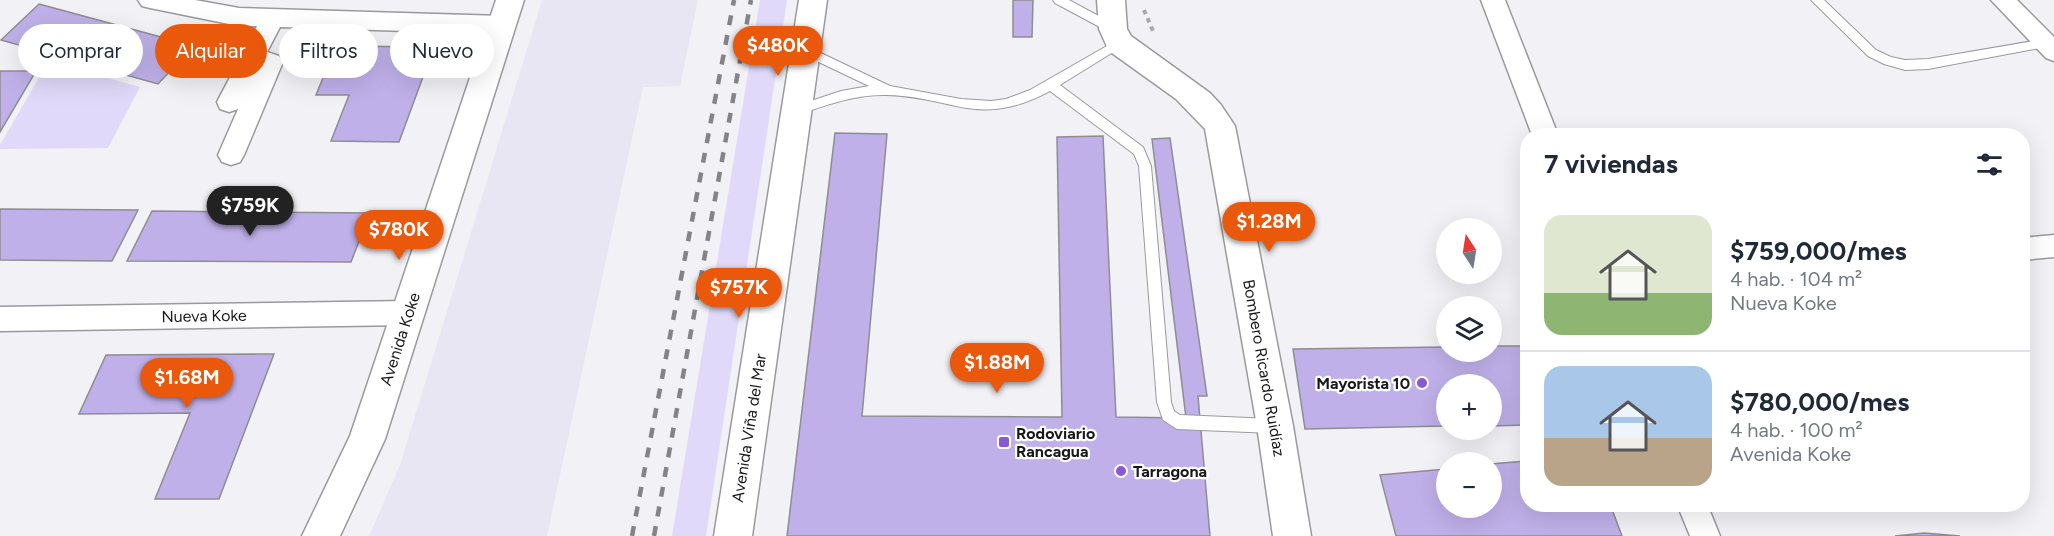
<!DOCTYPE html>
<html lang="es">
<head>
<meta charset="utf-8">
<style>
  body { margin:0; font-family:Figtree,sans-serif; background:#f6f6f7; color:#1f2937; height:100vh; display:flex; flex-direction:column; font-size:22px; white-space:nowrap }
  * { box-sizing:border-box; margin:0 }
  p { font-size:20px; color:#747a83 }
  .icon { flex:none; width:33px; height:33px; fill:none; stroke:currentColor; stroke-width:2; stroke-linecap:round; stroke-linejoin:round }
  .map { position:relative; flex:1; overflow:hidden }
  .panel { position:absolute; left:1520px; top:128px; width:510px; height:384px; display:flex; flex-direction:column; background:#fff; border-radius:24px; box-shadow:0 6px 24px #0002 }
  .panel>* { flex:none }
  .hud { position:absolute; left:18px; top:24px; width:570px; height:54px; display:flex; gap:12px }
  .needle { width:39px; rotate:348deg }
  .tools { position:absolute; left:1436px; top:218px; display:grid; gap:12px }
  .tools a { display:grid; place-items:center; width:66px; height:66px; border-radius:50%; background:#fff; box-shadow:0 6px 24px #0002; font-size:30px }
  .price { position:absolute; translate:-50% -51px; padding:0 14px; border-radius:21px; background:#ea580c; color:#fff; font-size:20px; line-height:39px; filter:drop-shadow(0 2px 3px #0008) }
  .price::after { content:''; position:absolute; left:50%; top:36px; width:18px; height:14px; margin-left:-9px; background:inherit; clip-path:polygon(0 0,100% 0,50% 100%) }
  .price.active { background:#222; color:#fff }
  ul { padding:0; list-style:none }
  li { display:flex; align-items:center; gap:18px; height:150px; padding:0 24px }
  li+li { border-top:2px solid #e0e1e3 }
  li span { display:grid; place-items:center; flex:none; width:168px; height:120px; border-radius:18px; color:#555 }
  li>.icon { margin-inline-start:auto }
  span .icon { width:72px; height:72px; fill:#fffc; stroke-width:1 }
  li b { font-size:26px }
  h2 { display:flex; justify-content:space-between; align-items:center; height:72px; padding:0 24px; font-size:26px }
  .tag { padding:0 21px; border-radius:27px; background:#fff; box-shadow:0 6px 24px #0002; font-size:21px; line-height:54px }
  .tag.active { background:#ea580c; color:#fff }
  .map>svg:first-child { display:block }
  .built { fill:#e9e6f3 }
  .green { fill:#e1d9f9 }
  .building { fill:#bfb0e9; stroke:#8e8d92; stroke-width:1.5 }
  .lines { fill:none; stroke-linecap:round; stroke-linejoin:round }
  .lane-casing { stroke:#9b999e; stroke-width:2 }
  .street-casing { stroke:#9b999e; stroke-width:3 }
  .secondary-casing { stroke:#9b999e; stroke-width:3 }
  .path { stroke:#a9a8ac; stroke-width:4; stroke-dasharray:4.5 4.5; stroke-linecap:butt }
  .lane { fill:#fff; fill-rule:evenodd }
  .street { fill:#fff; fill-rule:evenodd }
  .secondary { fill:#fff; fill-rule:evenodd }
  .rail { stroke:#848387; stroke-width:4.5; stroke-dasharray:10 10; stroke-linecap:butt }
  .poi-dot { fill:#855ad3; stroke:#fff; stroke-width:2 }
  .labels { text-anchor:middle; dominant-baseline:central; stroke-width:4.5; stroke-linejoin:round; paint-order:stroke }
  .street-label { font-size:16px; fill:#18181a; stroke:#fff }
  .poi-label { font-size:16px; font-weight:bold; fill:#18181a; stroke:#fff; text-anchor:start }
</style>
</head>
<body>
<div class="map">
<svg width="2054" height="536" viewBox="0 0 2054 536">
  <rect width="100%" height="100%" fill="#f2f1f6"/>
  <path class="built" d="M542,0h156l-18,86 -37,1 -96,449h-178l31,-71z"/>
  <path class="green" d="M760,0h27l-81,536h-34z
    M48,62l92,25 -32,61 -108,1v-4z"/>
  <path class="building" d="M1013,0h20l-1,37h-19z
    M39,4l155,42 -36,38 -157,-44z
    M336,46l98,1 -35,95 -68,-1 18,-46h-33z
    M0,71h36l-36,61z
    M835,133l52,1 -25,282 200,1 -5,-280 46,-1 13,281 70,1 -34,-279 18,-1 37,258h-9l12,140h-423z
    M0,209l138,1 -26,51 -112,-1z
    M152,211l218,2 -19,49 -224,-1z
    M1491,346h36v79l-36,1v-42h-45v42l-141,3 -12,-80 153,-2v4h45z
    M274,354l-55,145h-64l35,-86 -111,1 27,-59z
    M1527,461v43h83l12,32h-226l-16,-61 66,-6v38h45v-43z
    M1924,533l36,3h-65z"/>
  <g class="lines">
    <defs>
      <path id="lane" d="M1053,0h16l48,26 2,3 -2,3h-8l-54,-29z
        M1811,0h13l52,50 15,7 14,3 23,-1 117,-20 6,4 -6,4 -117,22 -23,1 -21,-6 -16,-8z
        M1119,39l6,4 -2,3 -63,39 83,62 8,19 20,236 3,9 6,4 93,4 5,2 2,5 -2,5 -5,2 -96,-4 -14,-9 -6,-18 -18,-236 -5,-12 -84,-63c-72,38 -94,6 -163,4 -31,-1 -61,10 -90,20l-6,-5 2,-3 48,-16 28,-5 -67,-32 -2,-3 2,-3 4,-2 84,40 71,13 30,2 15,-2 24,-9z"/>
      <path id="street" d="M138,0h57l44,8 263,8 8,3 4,6 -4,6 -8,3 -222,-7 -13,25 12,4 4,6 -39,93 -4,7 -9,3 -9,-3 -4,-7 24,-55 -4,9 -9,3 -9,-3 -3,-7 40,-76h-18l-89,-18 -8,-2z
        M1481,0h24l53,135h-26z
        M1991,0h26l37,37v24l-8,-3z
        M2054,235v22l-32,3v-22z
        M409,301l10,3 4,9 -4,9 -10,3 -409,6v-24z
        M1677,504h30l13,32h-30z"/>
      <path id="secondary" d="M496,0h28l-139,439 -45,97h-38l48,-100z
        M799,0h28l-75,536h-38z
        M1097,0h28l2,29 4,7 79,57 11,12 14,21 58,300 18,110h-38l-16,-110 -52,-297 -29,-30 -67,-48 -10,-22z"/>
    </defs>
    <use href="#lane" class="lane-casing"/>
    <use href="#street" class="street-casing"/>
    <use href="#secondary" class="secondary-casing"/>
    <path class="path" d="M1144,10l9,21"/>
    <use href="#lane" class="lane"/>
    <use href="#street" class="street"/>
    <use href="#secondary" class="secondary"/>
    <path class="rail" d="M632,536l102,-536
      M654,536l97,-536"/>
  </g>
  <g class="poi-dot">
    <circle cx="1422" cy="383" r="6"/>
    <rect x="998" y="436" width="12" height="12" rx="3"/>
    <circle cx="1121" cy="471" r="6"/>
  </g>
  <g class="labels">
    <g class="street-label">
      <text transform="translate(204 316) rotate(-1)">Nueva Koke</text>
      <text transform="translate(400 339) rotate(-72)">Avenida Koke</text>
      <text transform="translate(1264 368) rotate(80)">Bombero Ricardo Ruidíaz</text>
      <text transform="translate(749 428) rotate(-81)">Avenida Viña del Mar</text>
    </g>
    <g class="poi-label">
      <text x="1410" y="383" text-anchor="end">Mayorista 10</text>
      <text x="1016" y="433">Rodoviario<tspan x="1016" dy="18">Rancagua</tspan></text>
      <text x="1133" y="471">Tarragona</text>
    </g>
  </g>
</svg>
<div class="tools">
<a><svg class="needle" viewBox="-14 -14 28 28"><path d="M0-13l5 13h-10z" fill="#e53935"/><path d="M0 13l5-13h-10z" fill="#747a83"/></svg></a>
<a><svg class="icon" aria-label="layers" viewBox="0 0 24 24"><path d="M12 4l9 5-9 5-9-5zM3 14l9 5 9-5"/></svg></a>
<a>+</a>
<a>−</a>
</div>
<b class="price" style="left:778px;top:77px">$480K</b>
<b class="price active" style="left:250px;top:237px">$759K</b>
<b class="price" style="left:1269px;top:253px">$1.28M</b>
<b class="price" style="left:399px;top:261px">$780K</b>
<b class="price" style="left:739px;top:319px">$757K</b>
<b class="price" style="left:997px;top:394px">$1.88M</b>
<b class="price" style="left:187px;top:409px">$1.68M</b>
<div class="hud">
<a class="tag">Comprar</a>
<a class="tag active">Alquilar</a>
<a class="tag">Filtros</a>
<a class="tag">Nuevo</a>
</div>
<section class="panel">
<h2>7 viviendas<svg class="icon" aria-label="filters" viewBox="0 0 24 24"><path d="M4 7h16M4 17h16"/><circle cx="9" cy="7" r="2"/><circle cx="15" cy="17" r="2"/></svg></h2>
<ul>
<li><span style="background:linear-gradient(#dfe7d0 65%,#8fb573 0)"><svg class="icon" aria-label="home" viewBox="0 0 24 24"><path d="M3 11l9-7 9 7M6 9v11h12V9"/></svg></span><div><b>$759,000/mes</b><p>4 hab. · 104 m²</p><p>Nueva Koke</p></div></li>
<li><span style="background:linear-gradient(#a9c7e8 60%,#b9a48a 0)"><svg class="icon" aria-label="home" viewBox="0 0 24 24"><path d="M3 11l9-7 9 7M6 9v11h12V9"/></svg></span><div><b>$780,000/mes</b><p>4 hab. · 100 m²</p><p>Avenida Koke</p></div></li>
</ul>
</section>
</div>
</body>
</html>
